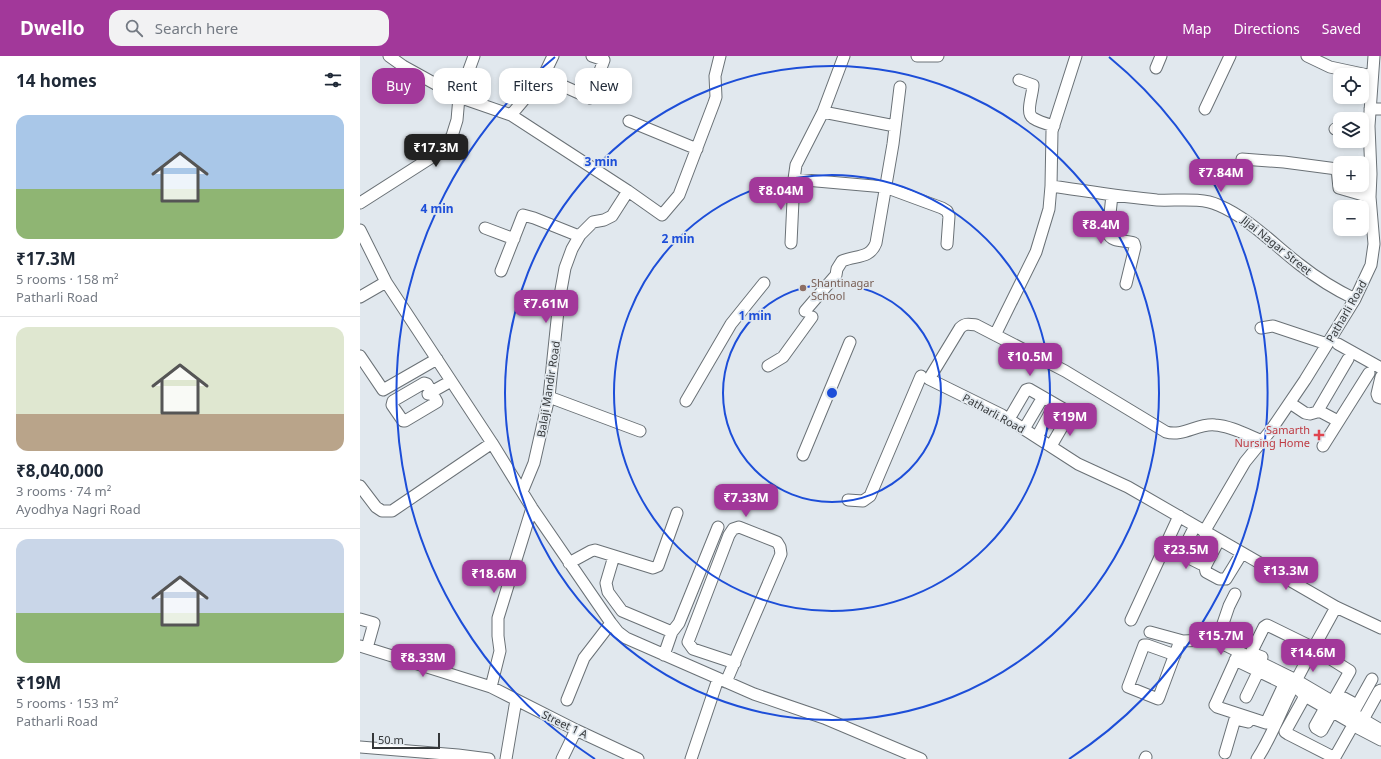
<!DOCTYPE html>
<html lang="en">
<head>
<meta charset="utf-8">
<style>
  body { margin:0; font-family:"Noto Sans",sans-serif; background:#f2f2f3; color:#1f2937; height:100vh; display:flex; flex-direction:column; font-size:15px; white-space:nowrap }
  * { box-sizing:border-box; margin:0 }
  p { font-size:13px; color:#747a83 }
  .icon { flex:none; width:22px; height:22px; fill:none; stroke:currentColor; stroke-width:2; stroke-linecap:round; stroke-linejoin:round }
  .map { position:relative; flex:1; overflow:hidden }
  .details { display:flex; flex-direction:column; background:#fff; width:360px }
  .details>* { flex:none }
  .hud { position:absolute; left:12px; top:12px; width:380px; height:36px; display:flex; gap:8px }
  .tools { position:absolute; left:973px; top:12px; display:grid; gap:8px }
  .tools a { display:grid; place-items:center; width:36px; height:36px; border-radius:8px; background:#fff; box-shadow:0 2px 6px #0003; font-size:20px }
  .scale { position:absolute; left:12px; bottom:10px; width:68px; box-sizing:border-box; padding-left:4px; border:2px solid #343739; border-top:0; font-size:11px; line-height:14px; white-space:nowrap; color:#343739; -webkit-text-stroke:3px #e1e8ee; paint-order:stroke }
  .price { position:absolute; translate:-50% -34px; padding:0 9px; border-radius:8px; background:#a2389a; color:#fff; font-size:13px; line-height:26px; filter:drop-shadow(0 1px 2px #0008) }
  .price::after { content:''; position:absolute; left:50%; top:24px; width:12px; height:9px; margin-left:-6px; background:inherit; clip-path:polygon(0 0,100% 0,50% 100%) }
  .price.active { background:#222; color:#fff }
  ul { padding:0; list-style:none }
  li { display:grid; align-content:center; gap:8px; height:212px; padding:0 16px }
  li+li { border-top:1px solid #e0e1e3 }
  li span { display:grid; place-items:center; height:124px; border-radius:12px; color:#555 }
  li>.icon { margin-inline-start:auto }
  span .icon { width:72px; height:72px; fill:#fffc; stroke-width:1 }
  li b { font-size:17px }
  h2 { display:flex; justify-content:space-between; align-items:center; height:48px; padding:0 16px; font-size:17px }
  .tag { padding:0 14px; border-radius:12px; background:#fff; box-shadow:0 2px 6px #0003; font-size:14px; line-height:36px }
  .tag.active { background:#a2389a; color:#fff }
  header { display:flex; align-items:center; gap:24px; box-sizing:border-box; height:56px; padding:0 20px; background:#a2389a; color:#fff }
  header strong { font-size:19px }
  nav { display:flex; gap:22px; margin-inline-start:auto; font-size:14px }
  .search { width:280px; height:36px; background:#f2f2f3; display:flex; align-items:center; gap:10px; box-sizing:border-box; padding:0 14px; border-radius:12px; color:#747a83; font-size:15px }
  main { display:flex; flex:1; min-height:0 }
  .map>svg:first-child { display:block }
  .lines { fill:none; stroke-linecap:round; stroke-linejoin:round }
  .minor-casing { stroke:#6a7176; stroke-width:13 }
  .minor { stroke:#fff; stroke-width:11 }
  .ring { fill:none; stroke:#1d4ed8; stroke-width:2 }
  .education-dot { fill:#8d6e63; stroke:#e1e8ee; stroke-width:1.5 }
  .health-dot { fill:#e0444e; stroke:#e1e8ee; stroke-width:1.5 }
  .labels { text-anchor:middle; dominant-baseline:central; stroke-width:3.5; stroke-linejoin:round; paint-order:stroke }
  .street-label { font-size:11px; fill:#343739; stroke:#e1e8ee }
  .education-label { font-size:11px; fill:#785e54; stroke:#e1e8ee; text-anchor:start }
  .health-label { font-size:11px; fill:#be3a42; stroke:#e1e8ee; text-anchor:end }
  .centre { fill:#1d4ed8; stroke:#e1e8ee; stroke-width:2 }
  .ring-label { font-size:12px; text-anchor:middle; font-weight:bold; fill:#1d4ed8; stroke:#e1e8ee; stroke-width:3.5; stroke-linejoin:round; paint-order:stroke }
</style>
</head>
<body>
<header>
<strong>Dwello</strong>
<div class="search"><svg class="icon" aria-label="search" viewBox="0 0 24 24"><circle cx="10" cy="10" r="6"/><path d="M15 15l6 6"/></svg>Search here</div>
<nav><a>Map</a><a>Directions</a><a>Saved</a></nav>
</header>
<main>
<section class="details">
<h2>14 homes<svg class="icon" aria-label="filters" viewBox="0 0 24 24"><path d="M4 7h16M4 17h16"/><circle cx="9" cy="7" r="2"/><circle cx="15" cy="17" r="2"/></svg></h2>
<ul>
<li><span style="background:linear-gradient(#a9c7e8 60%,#8fb573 0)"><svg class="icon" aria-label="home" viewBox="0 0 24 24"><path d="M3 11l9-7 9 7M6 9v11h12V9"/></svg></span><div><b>₹17.3M</b><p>5 rooms · 158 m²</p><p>Patharli Road</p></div></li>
<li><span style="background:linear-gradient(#dfe7d0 70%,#b9a48a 0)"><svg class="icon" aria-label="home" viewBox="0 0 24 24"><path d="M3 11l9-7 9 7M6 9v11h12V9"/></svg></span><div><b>₹8,040,000</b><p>3 rooms · 74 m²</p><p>Ayodhya Nagri Road</p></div></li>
<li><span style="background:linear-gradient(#c9d6e8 60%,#8fb573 0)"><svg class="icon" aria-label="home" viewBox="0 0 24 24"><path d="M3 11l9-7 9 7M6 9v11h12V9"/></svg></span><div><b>₹19M</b><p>5 rooms · 153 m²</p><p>Patharli Road</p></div></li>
</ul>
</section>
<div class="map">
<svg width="1021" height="703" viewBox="0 0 1021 703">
  <rect width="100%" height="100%" fill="#e1e8ee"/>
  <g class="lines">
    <defs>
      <path id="minor" d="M29,0l14,10 56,31 52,18 117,76 34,24 17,-20 35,-92 2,-6 -1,-21 5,-20
        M557,0h21
        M947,0l23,11 42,9
        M796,12l5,-12
        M183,21l47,21 14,-38 -12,-4
        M659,24l14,5c0,9 -8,28 0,33 6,4 14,6 21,8
        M845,53l25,-53
        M1010,53h11
        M463,56l72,14
        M151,59l32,-38 10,-21
        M269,65l68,28
        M975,73l5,-1
        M882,103l42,3 53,7 2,19 31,9
        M434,123l91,8 57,21 5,3 2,5 -2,28
        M691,130c36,5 71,11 106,14 18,1 44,-3 61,5 31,13 54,38 81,59 19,15 35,25 56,35
        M752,139l-4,38c3,10 18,7 26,10l1,4 -9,37
        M0,147l72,-46 11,-9 9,-12 5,-16 2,-23 15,-41
        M125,172l29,11
        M0,174l26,52 106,161 40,65 79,115 7,9 8,6 128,56 70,24 97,41
        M431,187l3,-64 2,-14 27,-53 21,-56
        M141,215l22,-56 11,3 45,18
        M0,241l26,-15
        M445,255l31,-36 1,-6 5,-8c14,-6 28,-2 34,-18l17,-99 7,-57
        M901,272l12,-2 54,18
        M635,279l41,-83 13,-43 2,-23 1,-55 24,-75
        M978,288l43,24
        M0,300l23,34 54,-31
        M408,310l15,-9 29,-40
        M1021,321l-4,17 1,3 3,1
        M64,327l3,1 10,18 -32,19h-2l-11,-16 1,-4z
        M68,338l23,-13
        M189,341l91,34
        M326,345l45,-77 33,-41
        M930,347l15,10 5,1 7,-2h4l17,9
        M957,356l31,-53
        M649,363l17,-29 3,-1 38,22
        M664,373l19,-32
        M677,381l18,-33
        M902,385c-15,-6 -31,-15 -47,-16 -17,-2 -32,12 -49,7l-101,-61 -89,-46c-7,-1 -11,-2 -16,3l-31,51 73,36 76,49 50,23 208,120 45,21
        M691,390l18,-31
        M963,390l46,-73
        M443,399l47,-113
        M0,430l16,21 6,4h10l100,-68
        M162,436l12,-29 15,-66 10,-96 6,-33 7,-19 8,-14 13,-13 11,-2 8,-4 16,-25
        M488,444l15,1 7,-5 51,-120
        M835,470l-13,26 1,3 18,9 6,-9
        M844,476l41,-70 26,-32 34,-50 50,-81 16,-34 3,-21 -4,-47 1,-23 -2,-48 5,-70
        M859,484l-14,27 1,5 13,7h7l16,-26
        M254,500l-8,27 2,9 14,19 50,21
        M209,507l22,-12 4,-1 58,18 5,-2 19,-53
        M0,563l14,4 -7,25
        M771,564l48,-104
        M790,576l33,9 23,-1 11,1 79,39 85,50
        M857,585l12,-35 6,-12
        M0,590l131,41 85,43 62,29
        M879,596l-23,51 -1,2 2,2 49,16 22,-47
        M304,599l8,-23 7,-9 39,-96
        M815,599l-28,-10h-3l-16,42 30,12 1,-2c7,-19 14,-38 21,-56
        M902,601l-8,-3 -2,-3 12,-24 3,-2 47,23
        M875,604l50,24
        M952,605l6,-10 32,20 -17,30
        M936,624l4,11 5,5 47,27v4l-17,30 -4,-1 -43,-22 -3,-2 20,-36
        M366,626l55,-128 -1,-7 -3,-5 -38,-15 -6,2 -4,6 -41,107 5,7 42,14
        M131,631l9,-36 -2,-15v-18l34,-110
        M886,641l15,-31
        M984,642l13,7
        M207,644l17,-42 27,-35
        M965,652l-10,18 1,2 5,3 1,-1 10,-18
        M993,657l19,-34
        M1000,669l19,-34 2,-1
        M998,672l23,12
        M0,691l98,8 31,4
        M865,697l10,-34 13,3
        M146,703l10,-59
        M202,703l14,-29
        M331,703l27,-80
        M785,703l1,-2
        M897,703c14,-21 23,-46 34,-68 14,-29 30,-56 45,-84"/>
    </defs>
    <use href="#minor" class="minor-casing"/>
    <use href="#minor" class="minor"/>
  </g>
  <g class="ring">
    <circle cx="472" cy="337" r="109"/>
    <circle cx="472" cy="337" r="218"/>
    <circle cx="472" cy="337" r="327"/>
    <path d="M235 703A436 436 0 0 1 195 1M749 1A436 436 0 0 1 709 703"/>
  </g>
  <circle class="education-dot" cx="443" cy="232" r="4"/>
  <path class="health-dot" d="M957 373h4v4h4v4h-4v4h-4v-4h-4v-4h4z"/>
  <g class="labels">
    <g class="street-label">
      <text transform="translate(917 189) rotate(39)">Jijai Nagar Street</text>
      <text transform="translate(986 255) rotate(-60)">Patharli Road</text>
      <text transform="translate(188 333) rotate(-81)">Balaji Mandir Road</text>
      <text transform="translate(634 357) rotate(29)">Patharli Road</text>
      <text transform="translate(205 668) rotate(26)">Street 1 A</text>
    </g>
    <g class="education-label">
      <text x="451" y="226">Shantinagar<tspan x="451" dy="13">School</tspan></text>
    </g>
    <g class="health-label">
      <text x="950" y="373">Samarth<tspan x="950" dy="13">Nursing Home</tspan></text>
    </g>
  </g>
  <circle cx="472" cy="337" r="6" class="centre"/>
  <g class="ring-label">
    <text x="241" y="110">3 min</text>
    <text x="77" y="157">4 min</text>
    <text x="318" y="187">2 min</text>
    <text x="395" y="264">1 min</text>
  </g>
</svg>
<div class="tools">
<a><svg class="icon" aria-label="locate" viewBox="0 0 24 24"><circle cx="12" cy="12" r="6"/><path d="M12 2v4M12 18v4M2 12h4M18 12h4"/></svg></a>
<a><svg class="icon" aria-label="layers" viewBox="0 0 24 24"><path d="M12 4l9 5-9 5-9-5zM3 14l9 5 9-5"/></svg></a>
<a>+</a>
<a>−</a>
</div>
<div class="scale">50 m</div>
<b class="price active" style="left:76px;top:112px">₹17.3M</b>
<b class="price" style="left:861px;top:137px">₹7.84M</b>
<b class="price" style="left:421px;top:155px">₹8.04M</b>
<b class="price" style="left:741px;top:189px">₹8.4M</b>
<b class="price" style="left:186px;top:268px">₹7.61M</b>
<b class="price" style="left:670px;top:321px">₹10.5M</b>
<b class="price" style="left:710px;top:381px">₹19M</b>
<b class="price" style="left:386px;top:462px">₹7.33M</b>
<b class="price" style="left:826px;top:514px">₹23.5M</b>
<b class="price" style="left:926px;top:535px">₹13.3M</b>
<b class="price" style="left:134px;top:538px">₹18.6M</b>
<b class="price" style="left:861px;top:600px">₹15.7M</b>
<b class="price" style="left:953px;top:617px">₹14.6M</b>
<b class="price" style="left:63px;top:622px">₹8.33M</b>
<div class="hud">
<a class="tag active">Buy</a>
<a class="tag">Rent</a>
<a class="tag">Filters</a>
<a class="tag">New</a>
</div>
</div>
</main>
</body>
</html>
